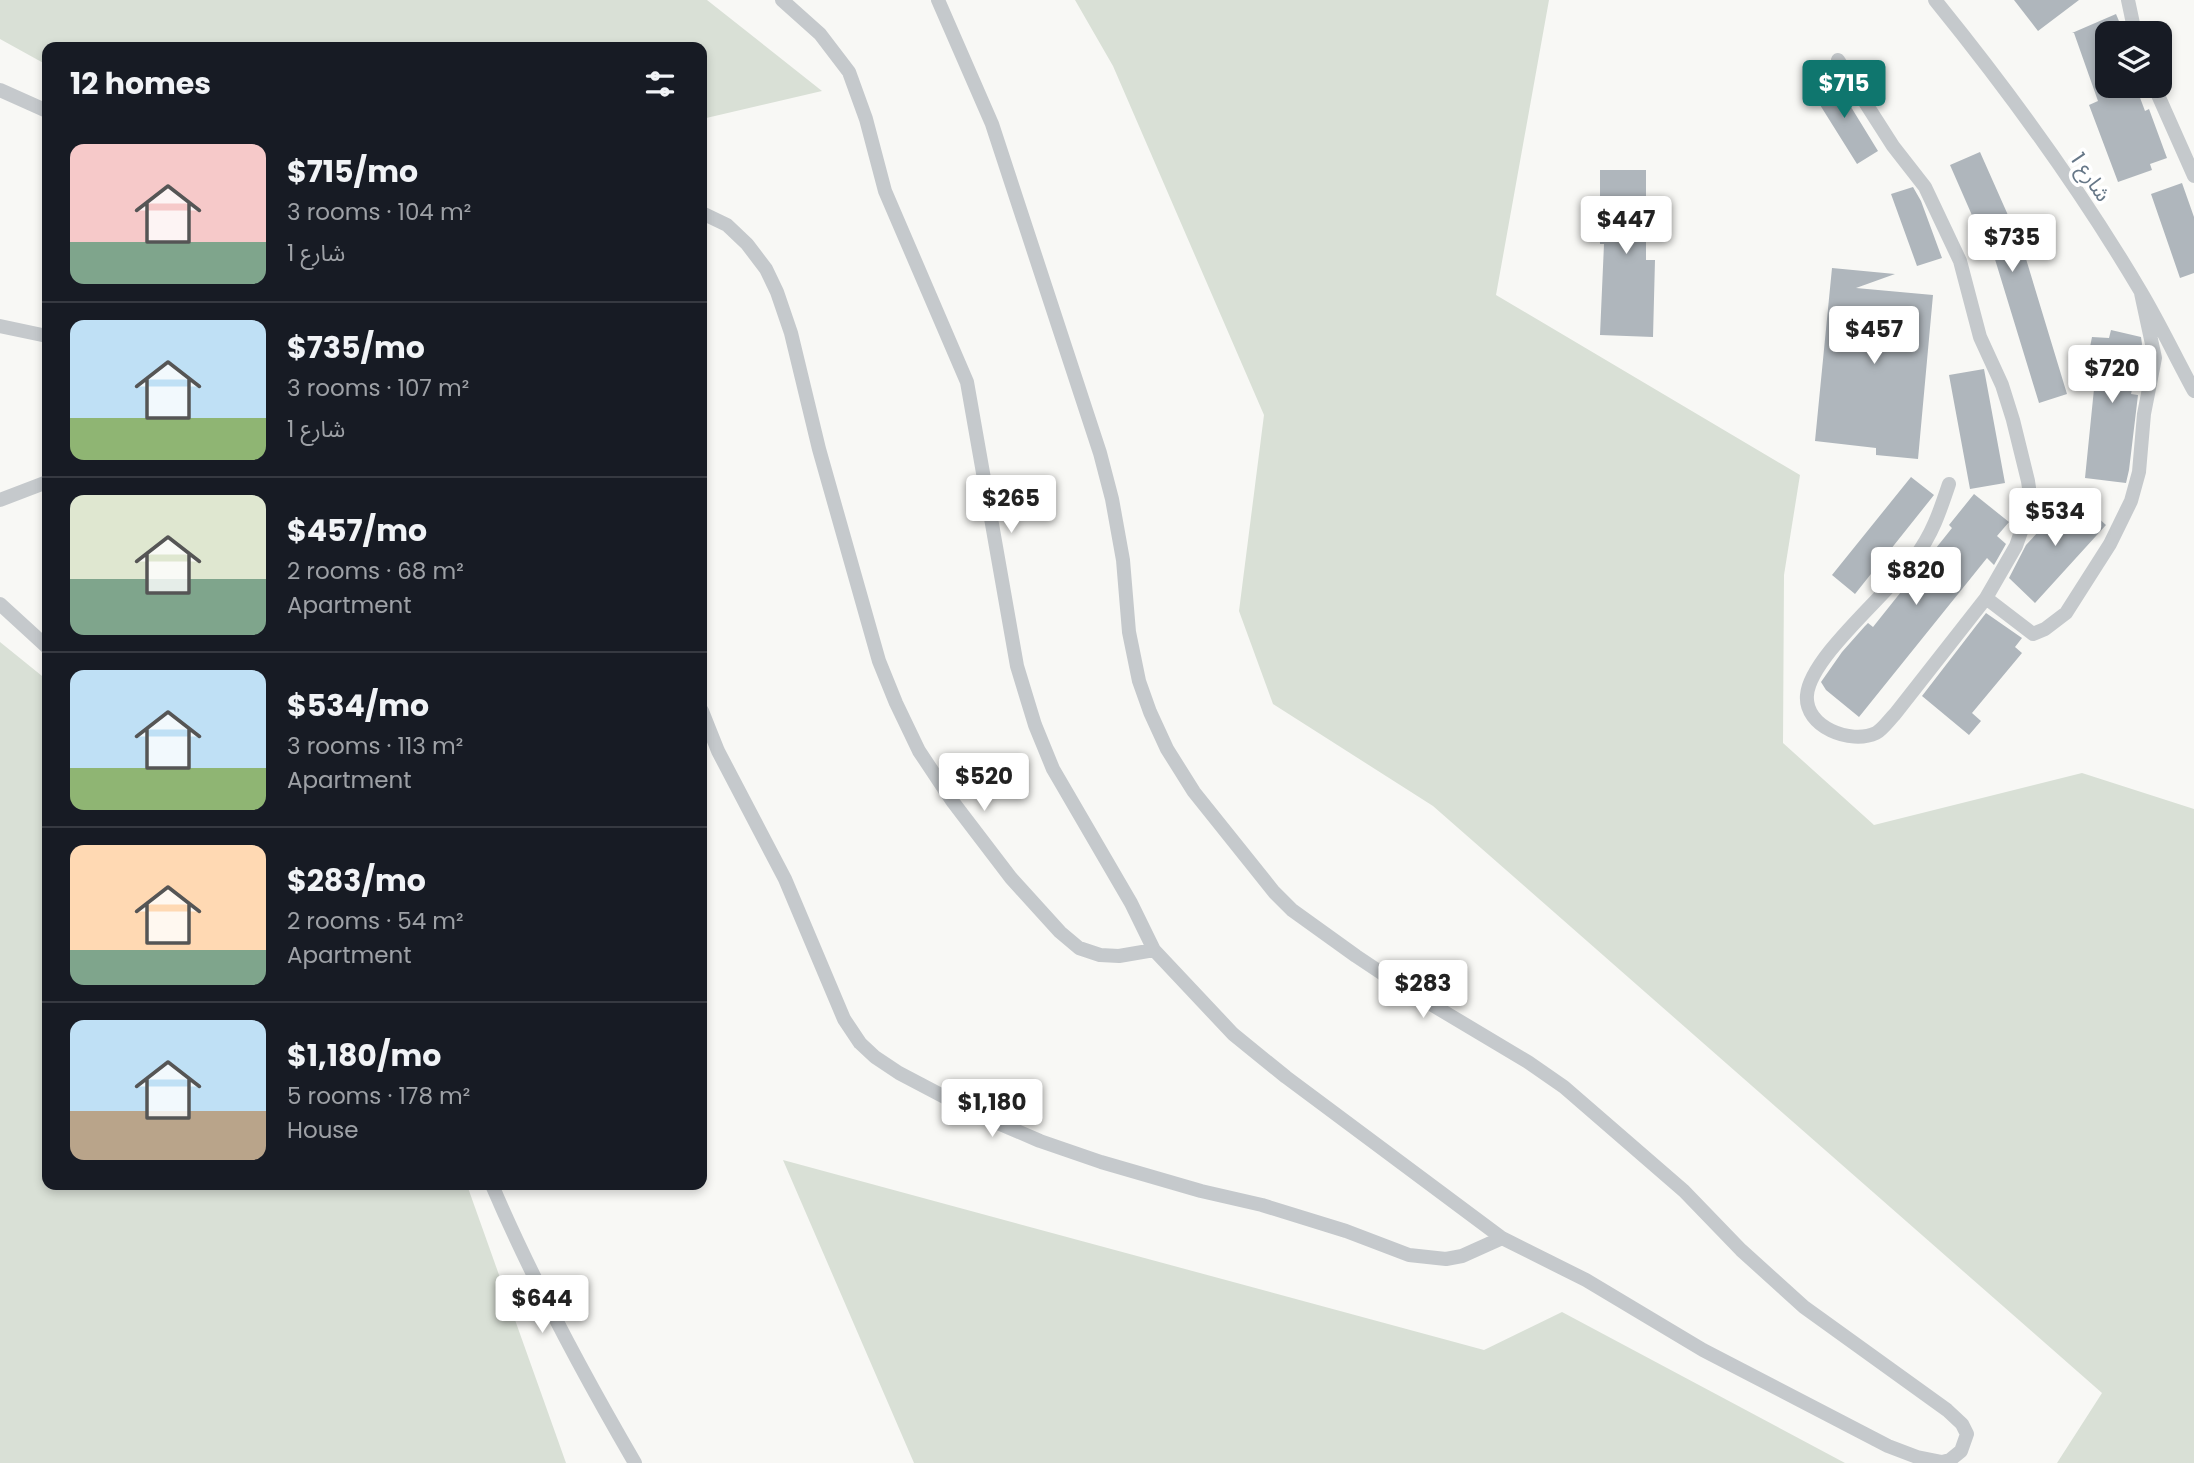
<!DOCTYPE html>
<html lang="en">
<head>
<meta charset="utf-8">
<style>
  body { margin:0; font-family:Poppins,"Noto Sans Arabic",sans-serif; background:#242831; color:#f1f3f6; height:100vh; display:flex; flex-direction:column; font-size:26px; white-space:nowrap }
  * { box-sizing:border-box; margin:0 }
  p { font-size:23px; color:#9ea1a6 }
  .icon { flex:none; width:38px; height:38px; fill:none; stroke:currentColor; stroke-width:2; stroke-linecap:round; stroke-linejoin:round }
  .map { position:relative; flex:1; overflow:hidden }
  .drawer { position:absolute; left:42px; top:42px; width:665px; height:1148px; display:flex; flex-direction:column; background:#171b24; border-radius:14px; box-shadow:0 4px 10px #0003 }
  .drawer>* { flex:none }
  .buttons { position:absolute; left:2095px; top:21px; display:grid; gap:14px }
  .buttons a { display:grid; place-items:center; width:77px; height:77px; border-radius:14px; background:#171b24; box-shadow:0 4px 10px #0003; font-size:35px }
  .price { position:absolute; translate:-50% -60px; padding:0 16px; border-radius:7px; background:#fff; color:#222; font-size:23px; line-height:46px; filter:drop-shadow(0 2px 4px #0008) }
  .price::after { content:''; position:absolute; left:50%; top:42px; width:21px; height:16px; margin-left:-10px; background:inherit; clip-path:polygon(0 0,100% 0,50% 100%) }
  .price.current { background:#0f766e; color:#fff }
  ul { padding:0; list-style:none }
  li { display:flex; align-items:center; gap:21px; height:175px; padding:0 28px }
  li+li { border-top:2px solid #363941 }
  li span { display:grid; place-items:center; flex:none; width:196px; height:140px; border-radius:14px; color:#555 }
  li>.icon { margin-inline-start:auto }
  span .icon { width:84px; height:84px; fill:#fffc; stroke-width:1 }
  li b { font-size:30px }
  h2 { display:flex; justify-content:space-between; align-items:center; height:84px; padding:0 28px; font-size:30px }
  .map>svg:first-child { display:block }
  .green { fill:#d9e0d6 }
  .building { fill:#afb6bc }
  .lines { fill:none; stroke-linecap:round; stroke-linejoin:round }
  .minor { stroke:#c5c9cc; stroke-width:14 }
  .labels { text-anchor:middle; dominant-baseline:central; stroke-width:7; stroke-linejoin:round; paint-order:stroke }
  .street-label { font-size:21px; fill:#667787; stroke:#fff }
</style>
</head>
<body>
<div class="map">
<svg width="2194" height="1463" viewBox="0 0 2194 1463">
  <rect width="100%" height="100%" fill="#f8f8f5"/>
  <path class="green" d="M0,0h707l115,91 -120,28v-72h-655v18l-47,-26z
    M1075,0h474l-53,295 304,180 -16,100 -1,168 91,82 208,-52 112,36v654h-137l45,-70 -669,-587 -160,-102 -34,-93 25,-196 -151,-349z
    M0,642l47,38v505h420l99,278h-566z
    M783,1160l701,190 78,-38 283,151h-931z"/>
  <path class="building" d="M2014,0h65l-41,31z
    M2116,14l8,19h-17v65l29,-11 9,24 4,-2 18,49 -17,6 2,6 -34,12 -29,-77 9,-4 -24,-68h-2z
    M1832,76l46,75 -21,13 -47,-75z
    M1980,152l43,97 44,145 -28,9 -49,-160 -5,2 -35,-80z
    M1600,170h46v90h9l-2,77 -53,-2 4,-91h-4z
    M2182,183l12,34v56l-14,5 -29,-84z
    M1913,187l8,14 21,57 -25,8 -26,-72z
    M1832,268l63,6 -39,14 77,7 -15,164 -42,-4v-7l-61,-7z
    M2111,330l30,7 1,7 -11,50 7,1 -9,75 -3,13 -41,-5 10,-99 -11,-2 8,-40 17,1z
    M1984,369l21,114 -35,6 -21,-114z
    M1911,477l23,18 -79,99 -23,-19z
    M1974,494l35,28 -12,14 9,8 -12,21 -7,-7 -128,159 -33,-27 -5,-8 21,-30 23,-26 3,-3 5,4 79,-99 -3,-3z
    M2073,495l33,30 -71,78 -26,-25 17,-33z
    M1986,613l36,25 -7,9 7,6 -50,60 9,8 -12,14 -47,-39z"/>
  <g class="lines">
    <path class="minor" d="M782,0l38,34 29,38 17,47 19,72 82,191 50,284 18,59 18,44 78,134 23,47
      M1935,0c73,90 147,192 206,292 19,32 35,66 53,99
      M2128,0l7,33
      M1838,60l55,86 32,41 35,74 20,76 22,48 11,35 15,61 2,14 -1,14 -13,37 -30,52 47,36 12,-5 21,-16 44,-69 21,-43 8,-29 5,-58 11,-56 -14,-65
      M2154,86l40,90
      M0,90l47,21
      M702,213l25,12 20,19 19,25 11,23 14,41 28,116 60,212 17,42 23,48 34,51 58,76 49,54 19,16 21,7 19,1 35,-6 79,84 53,43 216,161 84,42 117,70 185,96 29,11 25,5 8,-2 11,-9 6,-17 -5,-10 -15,-14 -143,-103 -63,-57 -57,-59 -120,-104 -36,-25 -124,-74 -48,-32 -64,-46 -18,-18 -80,-100 -27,-43 -17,-37 -11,-31 -10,-49 -6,-72 -11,-61 -12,-46 -108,-329 -54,-124
      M0,326l47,10
      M1949,484c-9,27 -17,51 -34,73 -25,35 -105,100 -108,138 -3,32 44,50 69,38 7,-4 13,-13 19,-19l91,-116
      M0,500l47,-18
      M0,604l47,43
      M702,711l16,40 67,128 59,140 16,24 15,14 24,16 78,41 63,27 61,21 100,29 61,14 84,26 63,24 37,4 16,-3 40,-18
      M492,1185c41,96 90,187 143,278"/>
  </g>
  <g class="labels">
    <g class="street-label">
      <text transform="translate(2091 177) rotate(56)">شارع 1</text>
    </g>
  </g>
</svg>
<div class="buttons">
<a><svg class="icon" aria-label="layers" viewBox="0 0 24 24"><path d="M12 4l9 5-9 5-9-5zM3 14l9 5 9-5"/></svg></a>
</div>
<b class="price current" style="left:1844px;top:120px">$715</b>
<b class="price" style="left:1626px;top:256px">$447</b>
<b class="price" style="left:2012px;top:274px">$735</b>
<b class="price" style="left:1874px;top:366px">$457</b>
<b class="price" style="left:2112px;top:405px">$720</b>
<b class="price" style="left:1011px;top:535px">$265</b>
<b class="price" style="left:2055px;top:548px">$534</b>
<b class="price" style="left:1916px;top:607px">$820</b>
<b class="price" style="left:984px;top:813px">$520</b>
<b class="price" style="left:1423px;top:1020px">$283</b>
<b class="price" style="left:992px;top:1139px">$1,180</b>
<b class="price" style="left:542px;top:1335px">$644</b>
<section class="drawer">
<h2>12 homes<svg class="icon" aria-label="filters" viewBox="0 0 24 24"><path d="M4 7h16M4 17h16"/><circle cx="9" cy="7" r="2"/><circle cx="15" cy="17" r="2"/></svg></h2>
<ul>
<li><span style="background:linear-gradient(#f6c9c9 70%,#7fa58c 0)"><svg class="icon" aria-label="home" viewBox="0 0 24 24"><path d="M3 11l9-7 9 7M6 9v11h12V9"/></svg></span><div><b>$715/mo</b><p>3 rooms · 104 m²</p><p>شارع 1</p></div></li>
<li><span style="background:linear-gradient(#bfe0f5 70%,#8fb573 0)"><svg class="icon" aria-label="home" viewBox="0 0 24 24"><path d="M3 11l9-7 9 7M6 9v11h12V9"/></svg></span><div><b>$735/mo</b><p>3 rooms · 107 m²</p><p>شارع 1</p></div></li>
<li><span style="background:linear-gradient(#dfe7d0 60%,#7fa58c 0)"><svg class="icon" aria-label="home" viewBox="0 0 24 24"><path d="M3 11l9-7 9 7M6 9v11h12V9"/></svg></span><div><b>$457/mo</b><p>2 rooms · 68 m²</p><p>Apartment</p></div></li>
<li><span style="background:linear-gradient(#bfe0f5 70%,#8fb573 0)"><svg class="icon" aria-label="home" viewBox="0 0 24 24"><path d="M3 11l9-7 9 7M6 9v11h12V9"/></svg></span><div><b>$534/mo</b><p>3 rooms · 113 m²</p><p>Apartment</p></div></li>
<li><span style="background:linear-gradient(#ffd9b3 75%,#7fa58c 0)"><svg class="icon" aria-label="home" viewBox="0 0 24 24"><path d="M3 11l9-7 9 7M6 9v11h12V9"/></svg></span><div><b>$283/mo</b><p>2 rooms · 54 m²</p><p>Apartment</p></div></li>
<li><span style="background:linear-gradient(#bfe0f5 65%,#b9a48a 0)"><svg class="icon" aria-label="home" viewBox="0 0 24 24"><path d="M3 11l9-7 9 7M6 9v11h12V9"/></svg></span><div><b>$1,180/mo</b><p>5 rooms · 178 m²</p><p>House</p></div></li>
</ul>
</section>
</div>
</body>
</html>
